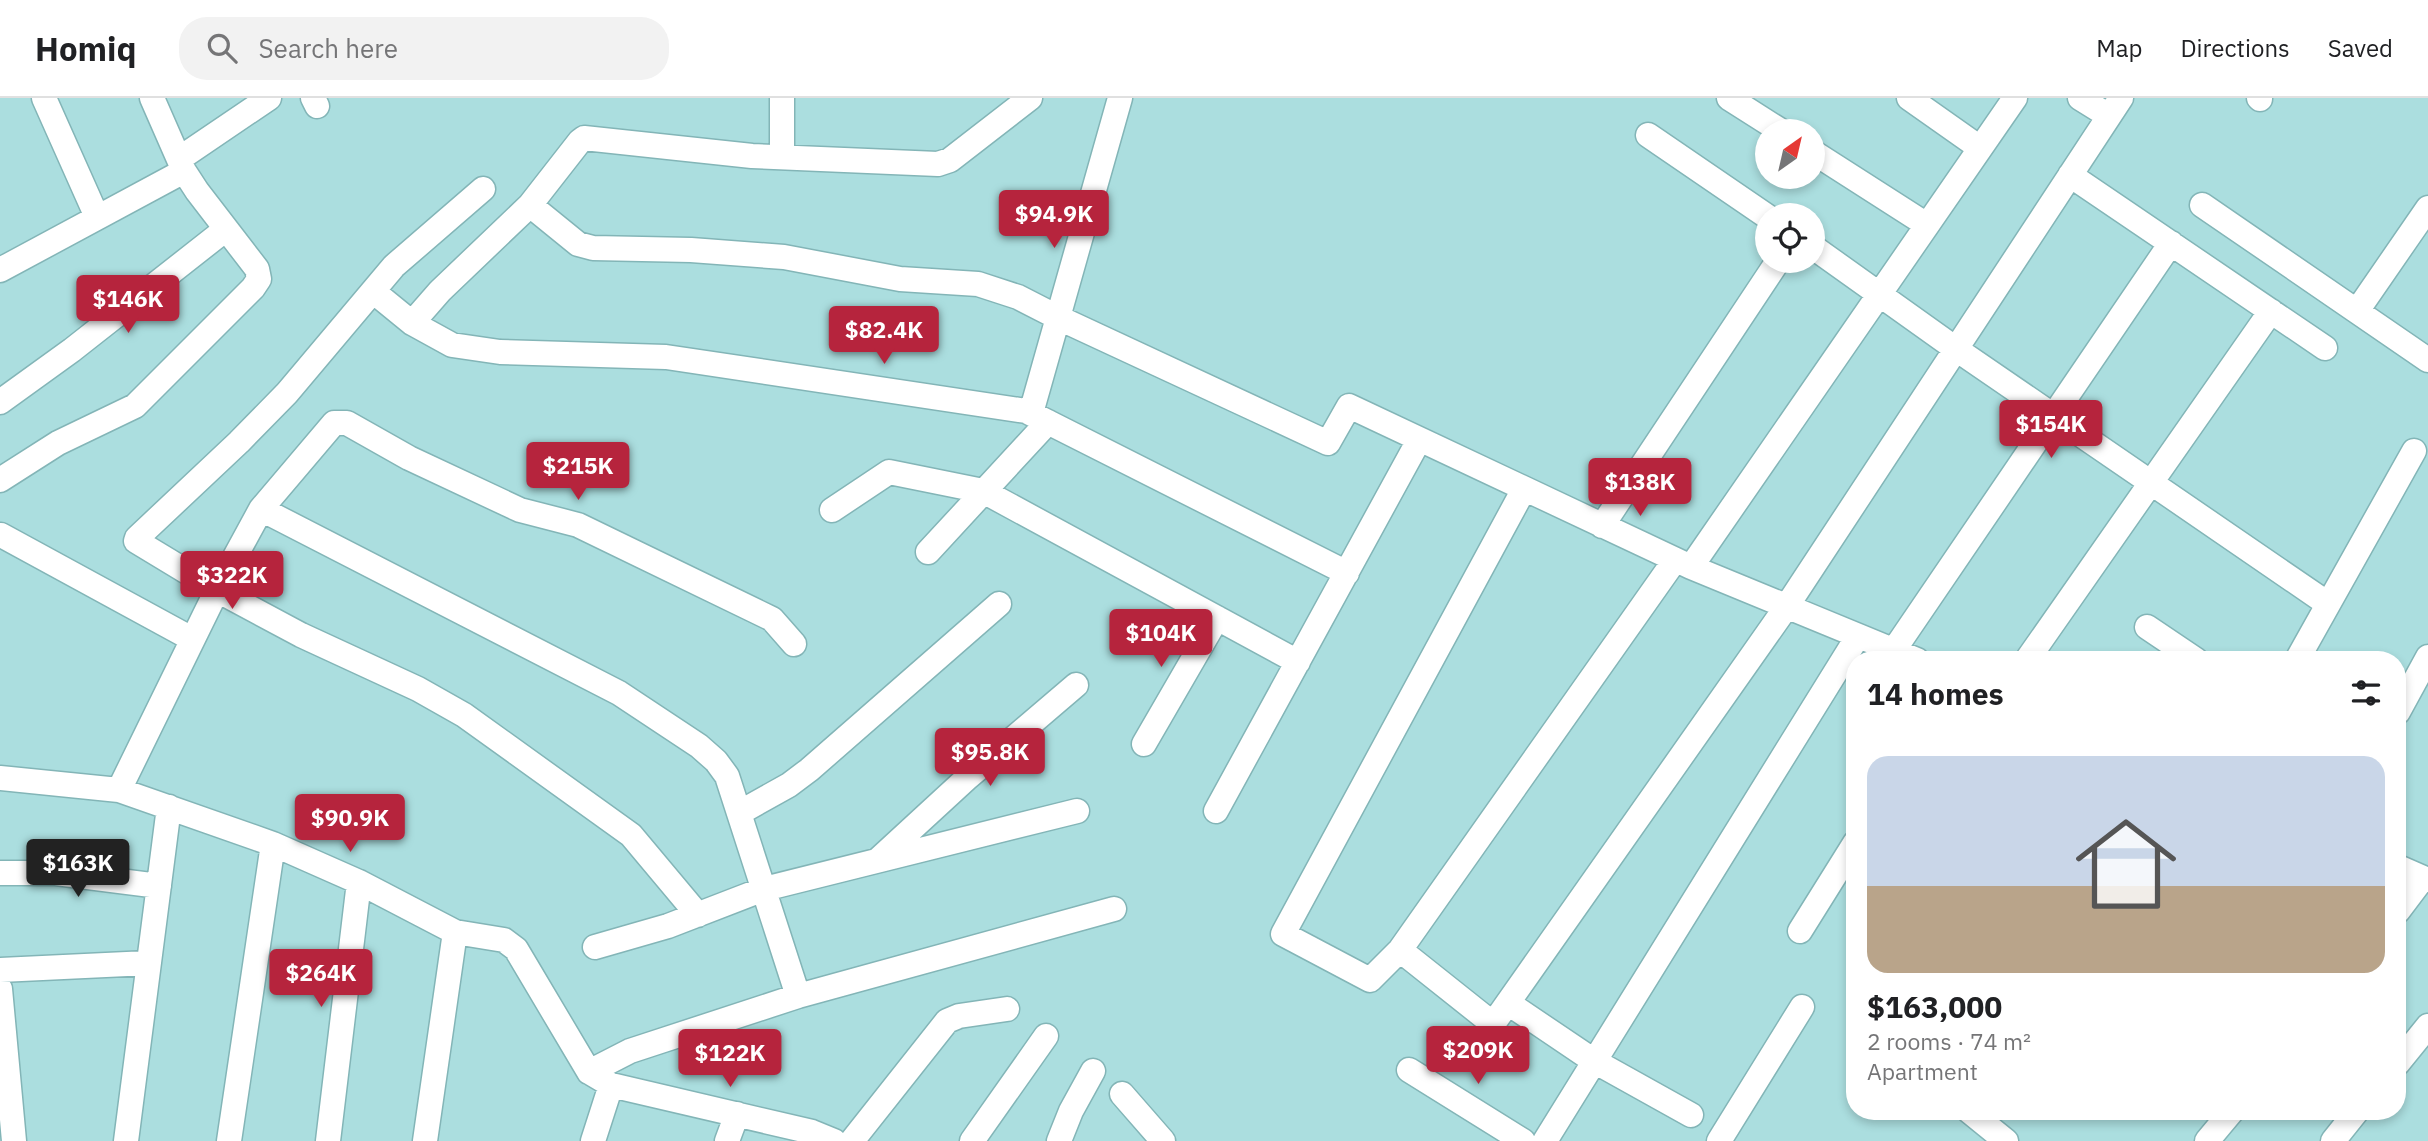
<!DOCTYPE html>
<html lang="en">
<head>
<meta charset="utf-8">
<style>
  body { margin:0; font-family:"IBM Plex Sans",sans-serif; background:#f2f2f2; color:#202124; height:100vh; display:flex; flex-direction:column; font-size:26px; white-space:nowrap }
  * { box-sizing:border-box; margin:0 }
  p { font-size:23px; color:#757577 }
  .icon { flex:none; width:38px; height:38px; fill:none; stroke:currentColor; stroke-width:2; stroke-linecap:round; stroke-linejoin:round }
  .map { position:relative; flex:1; overflow:hidden }
  .sheet { position:absolute; left:1846px; top:553px; width:560px; height:469px; display:flex; flex-direction:column; background:#fff; border-radius:28px; box-shadow:0 4px 10px #0003 }
  .sheet>* { flex:none }
  .needle { width:46px; rotate:34deg }
  .controls { position:absolute; left:1755px; top:21px; display:grid; gap:14px }
  .controls a { display:grid; place-items:center; width:70px; height:70px; border-radius:50%; background:#fff; box-shadow:0 4px 10px #0003; font-size:35px }
  .price { position:absolute; translate:-50% -60px; padding:0 16px; border-radius:7px; background:#b6243d; color:#fff; font-size:23px; line-height:46px; filter:drop-shadow(0 2px 4px #0008) }
  .price::after { content:''; position:absolute; left:50%; top:42px; width:21px; height:16px; margin-left:-10px; background:inherit; clip-path:polygon(0 0,100% 0,50% 100%) }
  .price.active { background:#222; color:#fff }
  ul { padding:0; list-style:none }
  li { display:grid; align-content:center; gap:14px; height:371px; padding:0 21px }
  li span { display:grid; place-items:center; height:217px; border-radius:21px; color:#555 }
  li>.icon { margin-inline-start:auto }
  span .icon { width:126px; height:126px; fill:#fffc; stroke-width:1 }
  li b { font-size:30px }
  h2 { display:flex; justify-content:space-between; align-items:center; height:84px; padding:0 21px; font-size:30px }
  header { display:flex; align-items:center; gap:42px; box-sizing:border-box; height:98px; padding:0 35px; background:#fff; border-bottom:2px solid #e0e0e0 }
  header strong { font-size:33px }
  nav { display:flex; gap:38px; margin-inline-start:auto; font-size:24px }
  .search { width:490px; height:63px; background:#f2f2f2; display:flex; align-items:center; gap:18px; box-sizing:border-box; padding:0 24px; border-radius:28px; color:#757577; font-size:26px }
  .map>svg:first-child { display:block }
  .lines { fill:none; stroke-linecap:round; stroke-linejoin:round }
  .minor-casing { stroke:#83b5b7; stroke-width:27 }
  .minor { stroke:#fff; stroke-width:24 }
</style>
</head>
<body>
<header>
<strong>Homiq</strong>
<div class="search"><svg class="icon" aria-label="search" viewBox="0 0 24 24"><circle cx="10" cy="10" r="6"/><path d="M15 15l6 6"/></svg>Search here</div>
<nav><a>Map</a><a>Directions</a><a>Saved</a></nav>
</header>
<div class="map">
<svg width="2428" height="1043" viewBox="0 0 2428 1043">
  <rect width="100%" height="100%" fill="#abdedf"/>
  <g class="lines">
    <defs>
      <path id="minor" d="M44,0l53,119
        M313,0l4,8
        M1729,0l52,33
        M1909,0l71,50
        M2080,0l29,18
        M2259,0l1,1
        M1648,37l120,82
        M1813,54l114,73
        M782,59v-59
        M179,61l90,-61
        M2070,77l255,173
        M483,91l-89,77 -107,127 -48,49 -102,96 -1,3 81,49 84,45 117,54 46,26 167,120 67,80
        M530,107l48,39 15,4 98,2 93,7 116,22 78,5 40,13 41,21 269,125 21,-37 342,161 226,93
        M2202,107l226,155
        M1813,149l143,102 372,255
        M0,172l184,-99
        M374,194l38,31 40,22 48,7 166,5 360,54 321,162
        M2357,213l71,-103
        M412,225l28,-32 90,-86 50,-64 4,-3 168,18 186,8 12,-4 80,-62
        M0,304l72,-52 154,-121
        M1031,315l89,-315
        M0,382l58,-37 77,-37 118,-118 6,-9 -2,-10 -60,-78 -13,-20 -32,-73
        M261,411l358,184 80,53 17,15 11,15 71,220
        M832,412l57,-38 94,19 315,171
        M1602,428l176,-265
        M1,437l191,104
        M928,454l120,-130
        M1675,462l-275,390 93,74 294,-418 334,-508
        M1691,469l324,-469
        M2147,529l49,33
        M1894,552l277,-407
        M2027,562l244,-349
        M2297,562l117,-209
        M2398,614l30,-55
        M1144,646l73,-126
        M0,680l119,12 154,54 86,38 96,50 49,8 12,9 73,123 22,13 201,47 22,9
        M119,692l98,-200 44,-81 73,-86h13l62,35 111,52 58,15 194,94 22,25
        M1216,713l203,-371
        M739,715l50,-28 20,-15 190,-166
        M879,761l87,-80 110,-94
        M2398,769l30,13
        M0,775h56l103,13
        M2398,813l25,-33
        M1800,833l55,-88
        M595,849l73,-21 96,-37 313,-78
        M1400,852l-30,30 -87,-46 241,-445
        M0,872l148,-7
        M0,891l14,152
        M1508,905l86,58 97,54
        M2398,965l30,-37
        M1409,972l114,71
        M589,974l41,-21 168,-55 316,-87
        M1122,996l41,47
        M1969,1013l37,30
        M126,1043l43,-334
        M229,1043l44,-297
        M328,1043l31,-259
        M425,1043l30,-209
        M593,1043l18,-56
        M727,1043l10,-27
        M852,1043l95,-120 12,-5 48,-7
        M972,1043l74,-105
        M1059,1043l12,-30 22,-40
        M1545,1043l313,-505
        M1719,1043l83,-134
        M2207,1043l25,-30
        M2333,1043l24,-30"/>
    </defs>
    <use href="#minor" class="minor-casing"/>
    <use href="#minor" class="minor"/>
  </g>
</svg>
<div class="controls">
<a><svg class="needle" viewBox="-14 -14 28 28"><path d="M0-13l5 13h-10z" fill="#e53935"/><path d="M0 13l5-13h-10z" fill="#757577"/></svg></a>
<a><svg class="icon" aria-label="locate" viewBox="0 0 24 24"><circle cx="12" cy="12" r="6"/><path d="M12 2v4M12 18v4M2 12h4M18 12h4"/></svg></a>
</div>
<b class="price" style="left:1054px;top:152px">$94.9K</b>
<b class="price" style="left:128px;top:237px">$146K</b>
<b class="price" style="left:884px;top:268px">$82.4K</b>
<b class="price" style="left:2051px;top:362px">$154K</b>
<b class="price" style="left:578px;top:404px">$215K</b>
<b class="price" style="left:1640px;top:420px">$138K</b>
<b class="price" style="left:232px;top:513px">$322K</b>
<b class="price" style="left:1161px;top:571px">$104K</b>
<b class="price" style="left:990px;top:690px">$95.8K</b>
<b class="price" style="left:350px;top:756px">$90.9K</b>
<b class="price active" style="left:78px;top:801px">$163K</b>
<b class="price" style="left:321px;top:911px">$264K</b>
<b class="price" style="left:1478px;top:988px">$209K</b>
<b class="price" style="left:730px;top:991px">$122K</b>
<section class="sheet">
<h2>14 homes<svg class="icon" aria-label="filters" viewBox="0 0 24 24"><path d="M4 7h16M4 17h16"/><circle cx="9" cy="7" r="2"/><circle cx="15" cy="17" r="2"/></svg></h2>
<ul>
<li><span style="background:linear-gradient(#c9d6e8 60%,#b9a48a 0)"><svg class="icon" aria-label="home" viewBox="0 0 24 24"><path d="M3 11l9-7 9 7M6 9v11h12V9"/></svg></span><div><b>$163,000</b><p>2 rooms · 74 m²</p><p>Apartment</p></div></li>
</ul>
</section>
</div>
</body>
</html>
